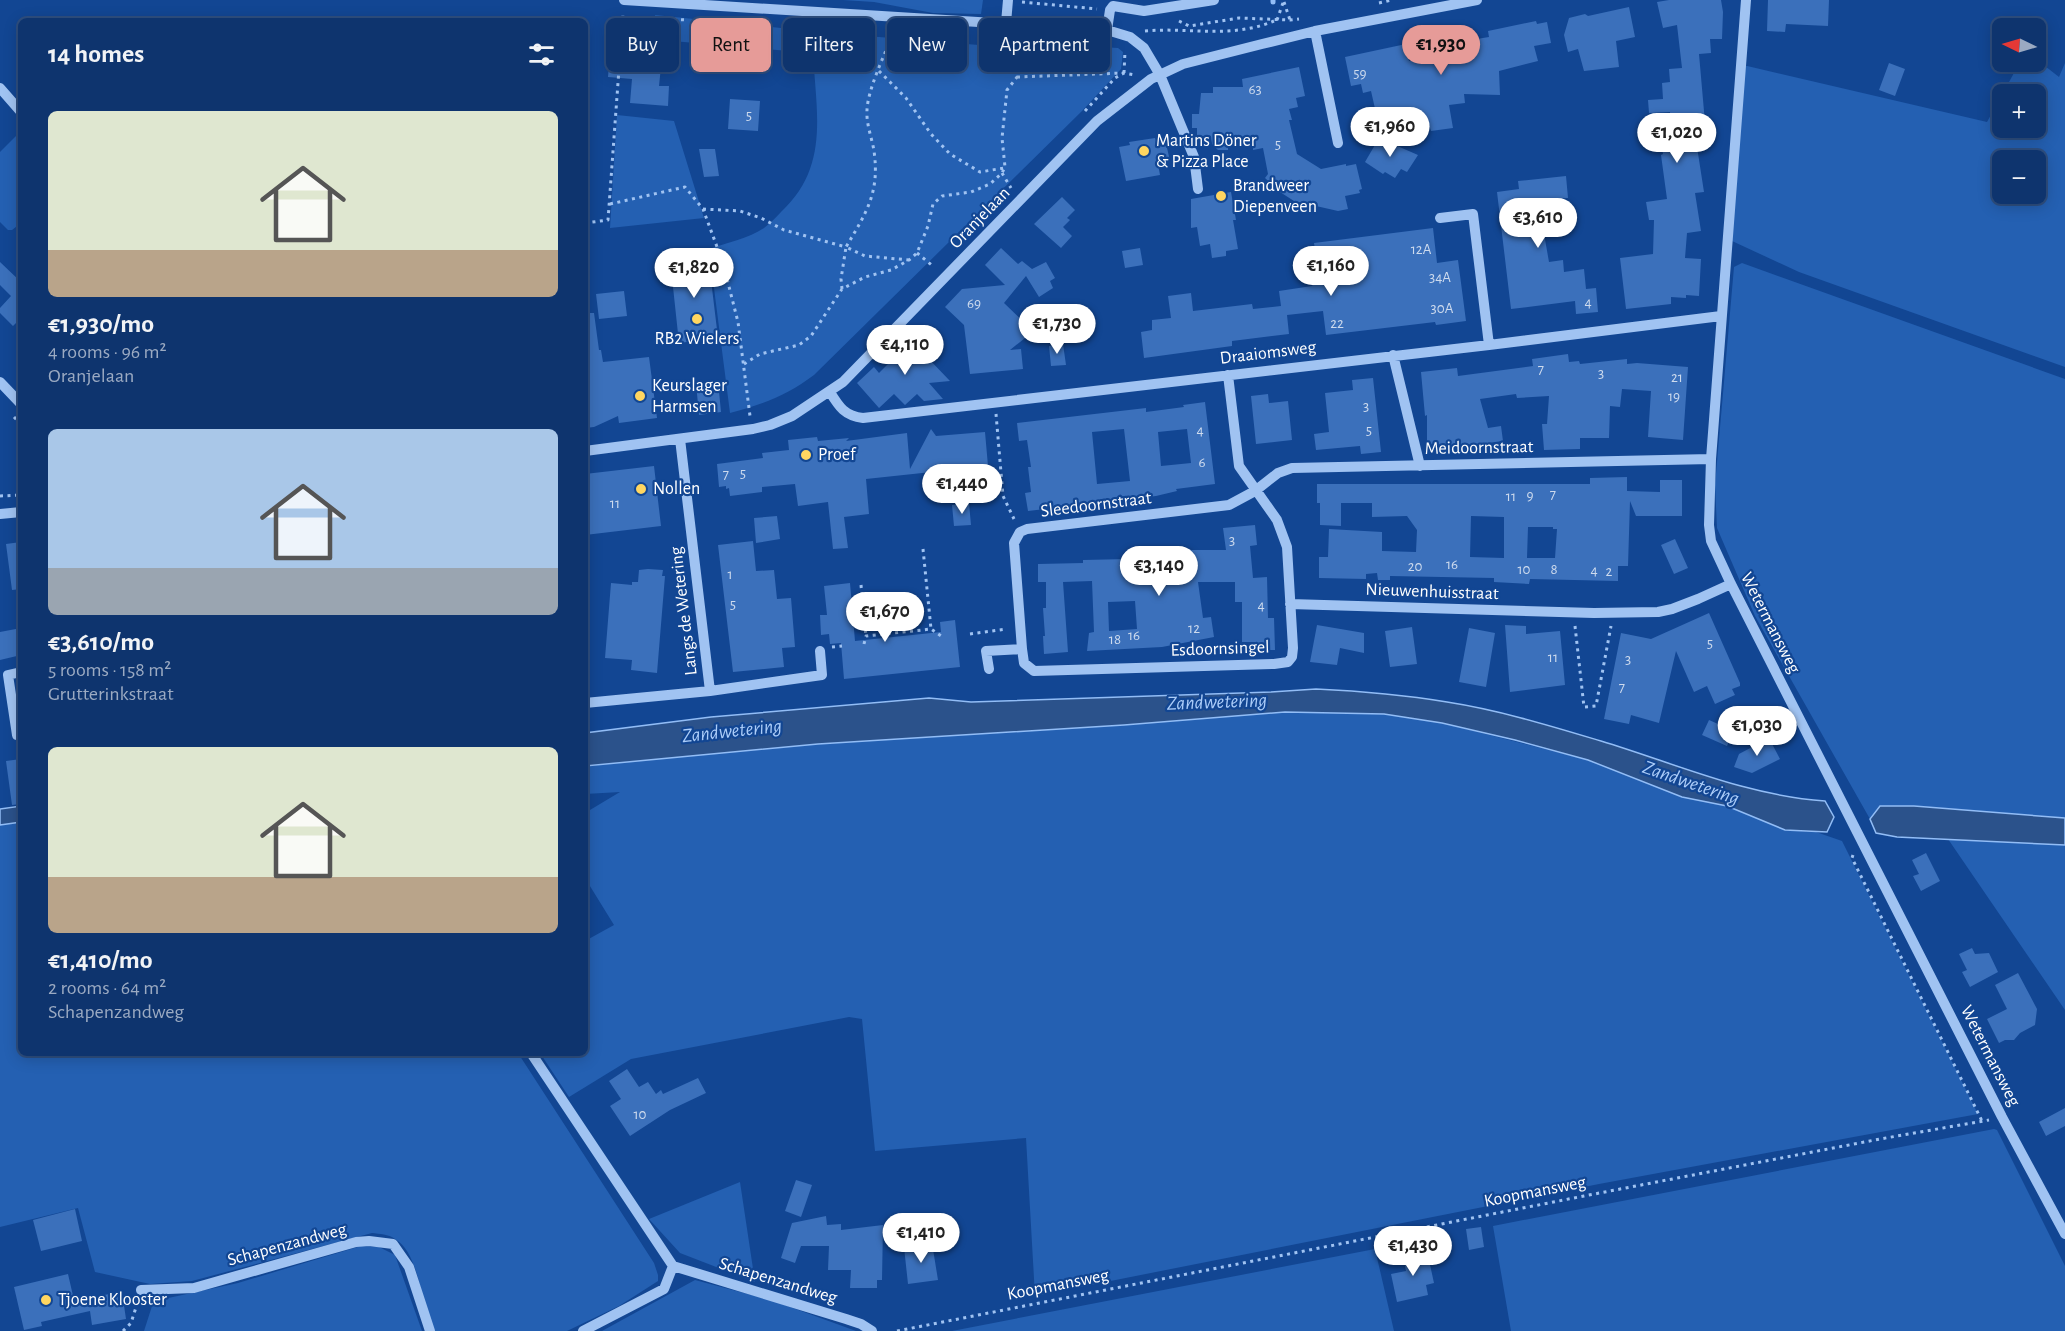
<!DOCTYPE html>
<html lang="en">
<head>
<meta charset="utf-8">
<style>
  body { margin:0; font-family:"Alegreya Sans",sans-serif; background:#173c73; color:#f1f3f6; height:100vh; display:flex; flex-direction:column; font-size:22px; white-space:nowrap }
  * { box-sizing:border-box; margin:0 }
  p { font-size:20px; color:#9baac2 }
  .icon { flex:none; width:33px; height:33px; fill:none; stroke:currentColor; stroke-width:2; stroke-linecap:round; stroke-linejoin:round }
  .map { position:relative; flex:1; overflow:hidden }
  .drawer { position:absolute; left:18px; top:18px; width:570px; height:1038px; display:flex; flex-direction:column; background:#0e346e; border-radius:9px; box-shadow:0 3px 15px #0003,0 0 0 2px #2e4f81 }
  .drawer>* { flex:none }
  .banner { position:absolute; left:606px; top:18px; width:570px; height:54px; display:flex; gap:12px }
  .needle { width:39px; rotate:275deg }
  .fabs { position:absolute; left:1992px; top:18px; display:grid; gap:12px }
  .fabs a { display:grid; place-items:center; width:54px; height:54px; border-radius:9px; background:#0e346e; box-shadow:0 3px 15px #0003,0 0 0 2px #2e4f81; font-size:30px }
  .price { position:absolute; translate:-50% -51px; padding:0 14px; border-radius:21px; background:#fff; color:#222; font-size:20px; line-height:39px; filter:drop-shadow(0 2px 3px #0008) }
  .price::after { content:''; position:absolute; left:50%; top:36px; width:18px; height:14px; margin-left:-9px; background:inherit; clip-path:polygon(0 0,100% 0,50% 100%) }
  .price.current { background:#e69b98; color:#111 }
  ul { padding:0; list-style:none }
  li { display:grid; align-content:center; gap:12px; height:318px; padding:0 30px }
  li span { display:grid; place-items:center; height:186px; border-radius:9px; color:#555 }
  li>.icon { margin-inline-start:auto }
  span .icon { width:108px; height:108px; fill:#fffc; stroke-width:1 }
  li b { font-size:26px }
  h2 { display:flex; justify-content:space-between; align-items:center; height:72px; padding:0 30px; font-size:26px }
  .pill { padding:0 21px; border-radius:9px; background:#0e346e; box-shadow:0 3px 15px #0003,0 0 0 2px #2e4f81; font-size:21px; line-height:54px }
  .pill.current { background:#e69b98; color:#111 }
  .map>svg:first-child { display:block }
  .green { fill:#2460b2; fill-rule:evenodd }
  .water { fill:#2b528b; stroke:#92bdf6; stroke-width:1.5 }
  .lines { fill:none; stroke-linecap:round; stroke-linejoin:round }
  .stream { stroke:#92bdf6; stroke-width:5 }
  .building { fill:#3b70bb; fill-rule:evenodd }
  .path { stroke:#a0c3f2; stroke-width:3; stroke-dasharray:3 4.5; stroke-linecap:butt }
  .minor { stroke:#a0c3f2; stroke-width:10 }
  .poi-dot { fill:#ffd661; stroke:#124693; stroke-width:2 }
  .labels { text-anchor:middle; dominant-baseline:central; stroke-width:4.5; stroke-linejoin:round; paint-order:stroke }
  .number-label { font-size:15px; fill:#cedbee }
  .poi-label { font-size:18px; fill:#fff; stroke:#124693; text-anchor:start }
  .street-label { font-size:18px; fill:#fff; stroke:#124693 }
  .water-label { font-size:20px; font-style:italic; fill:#accdf9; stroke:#124693 }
</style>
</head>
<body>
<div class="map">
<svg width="2065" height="1331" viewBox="0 0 2065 1331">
  <rect width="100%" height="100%" fill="#124693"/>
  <path class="green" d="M843,0h140l-2,14 -48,-1 -59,-11z
    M655,15l174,18 150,12 38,-3 101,6 5,4 -2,17 -39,42 -268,264c-28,21 -51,29 -84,38l-21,-164c18,-6 40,-11 55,-21 7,-5 12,-11 17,-16 49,-45 35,-100 32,-159l-153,-13z
    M2036,59l23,18 6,-14v304l-266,-95 -67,-31 11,-176 244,57 33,-60h16zM2002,94h34v34h-34zM2002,160h34v34h-34z
    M617,115l57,6 30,97 -94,10z
    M21,131v92l-9,7h-4l-8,-8v-70z
    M1742,263l323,116v439l-151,-12h-34l-10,13 -115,-203 -38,-88 -2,-43 19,-218z
    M1285,712l99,2 58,9 146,37 94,37 45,9 58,24 31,2 26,9 136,273 -379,70 -564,112 -9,-158 -151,13 -13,-132 -13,-2 -218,42 -62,38 -29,-44h45v-112l29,-16 -29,-47v-65l35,-21 -35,2v-28l233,-22 306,-19z
    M21,822v231h497l136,210 4,12v6l-39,25 -52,25h-135c-10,-25 -13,-79 -37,-92 -7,-5 -15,-5 -23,-6l-180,48 -42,3 -55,-12 -17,-64 -78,19v-402z
    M1948,839l117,6v165z
    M1994,1129l3,1 68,136v65h-554l-18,-105z
    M740,1182l15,100 -75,-29 -31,-34z
    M361,1246l18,1 16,8 27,76h-278l9,-28 6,-3 79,-17z
    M1375,1249l19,82h-442z
    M695,1280l76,20 85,31h-254z"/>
  <path class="water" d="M1316,689c44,2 89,6 131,13 52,8 104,24 154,39 76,23 143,54 224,60l9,16 -7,15 -42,-2 -58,-24 -45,-9 -94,-37 -73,-20 -73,-17 -58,-9 -99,-2 -161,13 -306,19 -233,22v-33l126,-16 218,-19 42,4 300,-10z
    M21,806v16l-21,3v-16z
    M1880,806h34l151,12v27l-168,-8 -21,-4 -6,-14z"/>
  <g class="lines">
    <path class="stream" d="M1273,2v-2"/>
  </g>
  <path class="building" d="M1669,0h52l2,12 -1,27h-12l1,14 -12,1 7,80h-11l9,58 -9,1 6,38 -14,2 -2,25 16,1 -2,37 -13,-1v3l-15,-1v7l-45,5 -6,-51 33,-4 1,-34h-5l-3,-18 21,-3 -6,-44 2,-1 -2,-11 10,-1 -1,-30 -21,1 -1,-13 15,-1 -1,-16 8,-1 -1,-13 13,-1 -5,-43 -14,3 -6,-26z
    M1768,0h61l-1,26 -42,-2 -1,8 -18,-1z
    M1629,7l6,30 -19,4 3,26 -35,4 -6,-22 -10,3 -4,-17 5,-17 16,-4 3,2z
    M1536,21l1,3 10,-2 4,21 -17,3 4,15 -39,10 1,24 -36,-1 1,9 -16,2 4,23 -22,3 -2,-6 -48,10 -10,-44 -8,2 -2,-9 -10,2 -6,-29 61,-13 3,17 26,-5 -1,-10 55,-9 -1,-6z
    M610,53l52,4 -3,29h10l-1,20 -38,-3 2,-24 -24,-2z
    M1889,63l16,6 -10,27 -16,-6z
    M1299,67l6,29 -9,2 2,9 -9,2 3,11h-3l8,34 24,15 25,-5v2l10,-2 6,25 -3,1 1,3 -15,3 3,13 -10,2 -44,-10 -14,-9 -15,-14 3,-4 -5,-26 -10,2v-4h-25v4h-10l-6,-6 -1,-7h-14v-9h-5v-14h7l2,-21h12v-6h30l-1,-8z
    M730,99l30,2 -2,30 -30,-2z
    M1155,138l1,2 9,-1 5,22 -12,3 2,11 -34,6 -7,-34 11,-2 -1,-3z
    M1379,138l39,17 -11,17 -6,-3 -6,9 -10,-6 -2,2 -18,-12z
    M699,149h16l4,27 -15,1z
    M1566,176l2,22 -16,1 3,27 -12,2 6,34 14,-2 1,12 20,-3 2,20 10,-1 2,24 -22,2 -1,-13 -64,8 -14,-117 22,-3 -1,-8z
    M1231,192l5,28h-3l5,29 -12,2v5l-14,2 -2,-14 -10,2 -3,-19 -6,1v-29z
    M1062,197l13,13 -8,8 3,2 -7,7 9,9 -11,12 -27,-24z
    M1433,228l4,35 21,-3 8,61 -30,4 -1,-3 -109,13 -3,-24 -36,4 2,19 -57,7v5l-88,12 -3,-26 11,-2v-10l19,-2 -3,-22 23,-3 2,18 59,-7 1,5 28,-3 -2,-15 33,-5 7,-9 -5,-34z
    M1001,248l17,16 4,-3 10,8 14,-7 9,16 -5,3 3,7 -14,9 -13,-21 -22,27 26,25v6l-20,16 11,-1 2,20 -53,5 -6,-49 -19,-18 17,-18 43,-4 -20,-20z
    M1140,248l3,17 -18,3 -3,-17z
    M708,255l10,83 -39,5 -9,-84z
    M0,262l21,20v36l-8,8 -13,-13v-5l11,-12 -11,-11z
    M624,291l3,25 -28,3 -3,-25z
    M585,313h9l5,37h2l2,12 46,-5 8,61 -38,5 -1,-7 -24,11 -9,1z
    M917,335l16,16 -6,6 23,24 -21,2 14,16 -19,2 -7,-7 -12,11 -11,-11 -15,14 -22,-25 17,-16 5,6z
    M1063,344l3,21 -15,1 -2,-20z
    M1568,354l1,8 10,-1 1,3 47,-5v5l10,-1 51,4 -5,73 -35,-3 3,-46 -29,-2 -2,18 -10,-1 -1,32h-29v11l-36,1 -2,-26h5l2,-28 -32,2 -1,-4 -36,5 8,29 13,-2 2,15 -31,4v4l-32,1v-5h-13v-30l-2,1 -4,-44 36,-4 1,8 75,-10 -1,-7z
    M1373,378l8,74 -20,2 -1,-8 -44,4 -2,-16 15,-2 -4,-39 28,-3 -1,-10z
    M718,381l3,31 -22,3 -3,-32z
    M1268,394l1,9 19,-2 4,39 -36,4 -5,-48z
    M1205,402l10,82 -39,5 1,2 -21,5 -128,15 -3,-18 6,-1 -3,-25h3l-4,-27 -8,1 -2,-18 129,-15v4l38,-5 -1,-2zM1124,429l6,52 -33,3 -5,-52zM1187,429l4,34 -30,3 -3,-34z
    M931,429l5,7 49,-4 3,34 -122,13 3,35 -25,3 4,31 -15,1 -5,-47 -30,4 -3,-22 -33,3v5l-32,4 -1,-8 -3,1v-3l-7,1 -2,-23 46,-6 -1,-5 27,-3 -1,-10 29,-3 1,4 31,-3 -3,3 61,-8 3,36z
    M654,466l7,60 -76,9v-61z
    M1627,477v14l33,1v-12h22v36h-46l-6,-15 -2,65h-10v15l-88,-2 -1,5 -35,-2v-4l-104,-2v4h-12l-1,-7 -11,1v5l-47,-1v-21h9l1,-28 53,3v19l34,1 1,-22 -10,-14 -35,1v-14h-31v23l-21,-1v-22h-3v-19h273v-6zM1471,516l33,1v41l-34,-1zM1528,527h25v2h4l-2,29h-28z
    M969,503l2,22 -17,1 -2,-21z
    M777,516l3,23 -24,4 -2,-25z
    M1255,525l2,20 -7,1 3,32 14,-1 1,41h6l1,32h-20v-8h-13v-40h-7v-20h-37l5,36 8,-1 3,20 -52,10 -75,4 2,-18 5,-1 -2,-51 -29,1 5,70 -24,2 -1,-18h2l-2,-28h3v-26h-8v-18l45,-1v-3l45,-1v-4l46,-1 -1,-4h53l-3,-22zM1135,601l2,28 -28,2 -1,-29z
    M1675,539l13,29 -14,6 -13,-29z
    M753,541l3,30 18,-1 3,29 14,-1 4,49 -13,1 2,19 -51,5 -15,-127z
    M21,542v47l-9,1 -6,-46z
    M648,569l15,1 -1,6h3l-8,97 -26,-3 1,-10 -27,-2 6,-75 21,2v-3h6l1,-12z
    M850,583l5,58 86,-9 -1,-10 15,-2 5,47 -116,12 -3,-36 -11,1 -1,-10 -8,1 -1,-20h7l-3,-29z
    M1709,613l31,70v3l-8,3 3,6 -20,9 -8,-18 -13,6 -18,-41 -17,72 -28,-8 -2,9 -25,-5 17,-86 30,6z
    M1317,625l47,8v20l-24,-5 -3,17 -27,-3z
    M1505,625l21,1v8l34,-3 5,54 -55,7z
    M1412,627l5,37 -27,3 -5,-36z
    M21,628v27l-21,5v-28z
    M1469,628l26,5 -9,54 -27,-5z
    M1709,720l25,11 -7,15 -25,-11z
    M1769,738l11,21 -28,14 -18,-6 5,-13z
    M21,759v45l-9,1 -6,-44z
    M1926,853l14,28 -19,10 -8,-15 6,-2 -7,-14z
    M1972,948l3,6 14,-1 9,19 -28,15 -8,-15 5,-2 -8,-16z
    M2018,973l19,36 -2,16 -15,8 -6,7h-9l-6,3 -12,-24 20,-10 -12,-24z
    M627,1069l12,18 9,-5 8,12 5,-4 2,4 35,-16 8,15 -36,17 -40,26 -20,-30 11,-7 -12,-18z
    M2065,1108v18l-19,10 -7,-14z
    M796,1180l16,5 -11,32 -16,-6z
    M75,1209l7,32 -41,10 -8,-31z
    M826,1216l1,9 14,-1v6l42,-5 -1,55h-5v8h-27l1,-18h-23l1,-24h-28l-6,17 -14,-5 11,-35z
    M1481,1227l3,20 -15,3 -3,-21z
    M932,1243l6,37 -30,4 -4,-37z
    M1427,1251l7,32 -8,2 2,10 -31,7 -6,-28 15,-3 -3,-15z
    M68,1274l6,26 48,-8 4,27 -34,6 -2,-14 -49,11 1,4 -18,4 -10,-43z"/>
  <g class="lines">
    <path class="path" d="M1022,2l75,7
      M1284,2l6,18
      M1379,3l13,-3
      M666,19l21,1
      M1277,20l7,-20
      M1179,21l10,5 50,-8 51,2 9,-1
      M1145,31c44,-4 86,8 129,-10
      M879,71l27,27 25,36 19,20 30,18 24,-4
      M1124,73l1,-22
      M1017,77l107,-4 11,2
      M1085,111l30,-33 9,-5
      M1002,173l9,15
      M610,204l75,-17 18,22 20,54 15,59 12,94
      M703,209l37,2 21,7 23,12 62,17c20,-34 34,-54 28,-96 -2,-13 -8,-27 -7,-41 1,-22 19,-58 27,-79
      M585,223l23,-3 15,-206
      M917,253l17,14
      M842,289l-1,-10 5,-32 19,9 44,4
      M744,364l16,-10 39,-9 12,-9 31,-47 23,-12 26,-7 18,-10 8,-7 11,-27 5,-22 9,-8 29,-4 19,-8 12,-11 3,-6 -3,-29 5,-48 24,-31 7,-21
      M996,414l7,82 11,23
      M14,417l7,7
      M0,496l21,-1
      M923,549l8,80
      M861,585l5,51
      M1575,626l9,81 12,-1 15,-80
      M970,634l37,-5
      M864,644l2,-8 65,-7 10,7
      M832,647l10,-1
      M1853,855l-1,3 130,263
      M123,1331l8,-8 7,-22
      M897,1331l687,-135 296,-57 109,-19"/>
    <path class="minor" d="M624,0l483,30 23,7 14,11 16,27 34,82 4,32
      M1746,0l-35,459 -2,66 2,16 20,43 271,533 63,117
      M1006,23l2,-23
      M1107,30l3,-20 3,-4 31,5 70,-11
      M1315,31l23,112
      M0,88l21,24
      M1440,218l33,-4 16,131
      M1393,355l27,111
      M1228,375l11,91 38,54 10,27 6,101 -1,9 -4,5 -14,2 -240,7 -10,-8 -2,-14 -8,-106 6,-11 7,-3 202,-24 26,-14 23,-18 14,-5 419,-9
      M0,382l21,22
      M830,392c9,15 15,24 33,26l626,-73 232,-29
      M585,451l168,-22 17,-4 22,-9 51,-34 254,-261 54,-42 32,-15 79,-20 53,-13 162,-31
      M0,514l21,-2
      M1290,604l304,9 64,-1 14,-3 26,-10 33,-15
      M989,669l-3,-18 36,-2
      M21,672l-13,3 9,60h4
      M710,691l112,-16 -2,-24
      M585,703l125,-12 -30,-252
      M531,1053l142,213 173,53 15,5 11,7
      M141,1290l53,-2 162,-46 13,-1 24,3 16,23 21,64
      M583,1331l81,-42 9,-23"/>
  </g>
  <g class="poi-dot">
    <circle cx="1144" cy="151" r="6"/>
    <circle cx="1221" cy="196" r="6"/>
    <circle cx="697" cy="319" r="6"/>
    <circle cx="640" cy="396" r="6"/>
    <circle cx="806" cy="455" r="6"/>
    <circle cx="641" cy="489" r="6"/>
    <circle cx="46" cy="1300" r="6"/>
  </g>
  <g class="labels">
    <g class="number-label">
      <text x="1360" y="73">59</text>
      <text x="1255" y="89">63</text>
      <text x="749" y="115">5</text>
      <text x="1278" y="144">5</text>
      <text x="1421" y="249">12A</text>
      <text x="1440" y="277">34A</text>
      <text x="1588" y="302">4</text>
      <text x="974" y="303">69</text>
      <text x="1442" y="308">30A</text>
      <text x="1337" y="323">22</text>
      <text x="1541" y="369">7</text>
      <text x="1601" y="373">3</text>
      <text x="1677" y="377">21</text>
      <text x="1674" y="396">19</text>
      <text x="1366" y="406">3</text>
      <text x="1200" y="430">4</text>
      <text x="1369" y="430">5</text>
      <text x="1202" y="462">6</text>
      <text x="743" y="473">5</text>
      <text x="726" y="474">7</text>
      <text x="1553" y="494">7</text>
      <text x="1530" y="495">9</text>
      <text x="1511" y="496">11</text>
      <text x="615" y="503">11</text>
      <text x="1232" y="540">3</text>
      <text x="1452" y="564">16</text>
      <text x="1415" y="566">20</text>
      <text x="1524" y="569">10</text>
      <text x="1554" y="569">8</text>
      <text x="1594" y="570">4</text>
      <text x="1609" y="571">2</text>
      <text x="730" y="574">1</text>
      <text x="733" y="604">5</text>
      <text x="1261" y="605">4</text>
      <text x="1194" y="628">12</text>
      <text x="1134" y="635">16</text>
      <text x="1115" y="639">18</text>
      <text x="1710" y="643">5</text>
      <text x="1553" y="657">11</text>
      <text x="1628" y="659">3</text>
      <text x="1622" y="687">7</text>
      <text x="640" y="1114">10</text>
    </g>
    <g class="poi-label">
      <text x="1156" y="141">Martins Döner<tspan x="1156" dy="21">&amp; Pizza Place</tspan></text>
      <text x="1233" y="186">Brandweer<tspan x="1233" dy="21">Diepenveen</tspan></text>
      <text x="697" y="339" text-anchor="middle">RB2 Wielers</text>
      <text x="652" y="386">Keurslager<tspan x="652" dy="21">Harmsen</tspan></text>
      <text x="818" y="455">Proef</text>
      <text x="653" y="489">Nollen</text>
      <text x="58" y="1300">Tjoene Klooster</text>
    </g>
    <g class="street-label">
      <text transform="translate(980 218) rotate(-46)">Oranjelaan</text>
      <text transform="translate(1268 353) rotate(-7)">Draaiomsweg</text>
      <text transform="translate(1479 448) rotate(-1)">Meidoornstraat</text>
      <text transform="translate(1096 505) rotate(-7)">Sleedoornstraat</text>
      <text transform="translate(1432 592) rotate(2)">Nieuwenhuisstraat</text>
      <text transform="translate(684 611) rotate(-97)">Langs de Wetering</text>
      <text transform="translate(1770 623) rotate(63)">Wetermansweg</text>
      <text transform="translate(1220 649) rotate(-2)">Esdoornsingel</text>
      <text transform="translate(1990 1056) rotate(63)">Wetermansweg</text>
      <text transform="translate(1535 1192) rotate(-11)">Koopmansweg</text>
      <text transform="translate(287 1245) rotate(-15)">Schapenzandweg</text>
      <text transform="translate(778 1281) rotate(17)">Schapenzandweg</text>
      <text transform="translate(1058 1285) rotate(-11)">Koopmansweg</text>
    </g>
    <g class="water-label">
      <text transform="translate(1217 702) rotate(-2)">Zandwetering</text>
      <text transform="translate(732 731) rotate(-6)">Zandwetering</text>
      <text transform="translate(1691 783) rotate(19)">Zandwetering</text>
    </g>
  </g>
</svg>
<div class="fabs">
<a><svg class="needle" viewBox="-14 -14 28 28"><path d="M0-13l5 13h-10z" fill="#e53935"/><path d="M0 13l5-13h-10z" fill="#9baac2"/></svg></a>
<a>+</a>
<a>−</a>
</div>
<b class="price current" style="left:1441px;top:76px">€1,930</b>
<b class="price" style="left:1390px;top:158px">€1,960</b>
<b class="price" style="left:1677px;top:164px">€1,020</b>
<b class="price" style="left:1538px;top:249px">€3,610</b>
<b class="price" style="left:1331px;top:297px">€1,160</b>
<b class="price" style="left:694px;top:299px">€1,820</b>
<b class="price" style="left:1057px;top:355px">€1,730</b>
<b class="price" style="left:905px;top:376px">€4,110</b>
<b class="price" style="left:962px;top:515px">€1,440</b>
<b class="price" style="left:1159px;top:597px">€3,140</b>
<b class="price" style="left:885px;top:643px">€1,670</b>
<b class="price" style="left:1757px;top:757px">€1,030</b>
<b class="price" style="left:921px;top:1264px">€1,410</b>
<b class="price" style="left:1413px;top:1277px">€1,430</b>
<div class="banner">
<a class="pill">Buy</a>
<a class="pill current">Rent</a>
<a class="pill">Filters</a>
<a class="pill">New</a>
<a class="pill">Apartment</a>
</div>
<section class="drawer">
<h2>14 homes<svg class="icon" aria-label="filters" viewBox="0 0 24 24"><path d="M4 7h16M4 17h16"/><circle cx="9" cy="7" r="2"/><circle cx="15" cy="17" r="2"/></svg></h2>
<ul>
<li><span style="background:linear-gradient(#dfe7d0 75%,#b9a48a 0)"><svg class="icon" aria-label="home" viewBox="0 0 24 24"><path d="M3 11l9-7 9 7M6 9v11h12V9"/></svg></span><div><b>€1,930/mo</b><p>4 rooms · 96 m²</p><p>Oranjelaan</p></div></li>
<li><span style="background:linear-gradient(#a9c7e8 75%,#9aa5b1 0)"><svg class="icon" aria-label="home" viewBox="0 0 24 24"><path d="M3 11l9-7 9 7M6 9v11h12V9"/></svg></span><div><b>€3,610/mo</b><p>5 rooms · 158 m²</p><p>Grutterinkstraat</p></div></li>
<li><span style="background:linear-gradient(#dfe7d0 70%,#b9a48a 0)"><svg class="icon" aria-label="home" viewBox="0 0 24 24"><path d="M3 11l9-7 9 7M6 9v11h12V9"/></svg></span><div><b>€1,410/mo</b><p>2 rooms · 64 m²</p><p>Schapenzandweg</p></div></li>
</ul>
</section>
</div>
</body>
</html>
